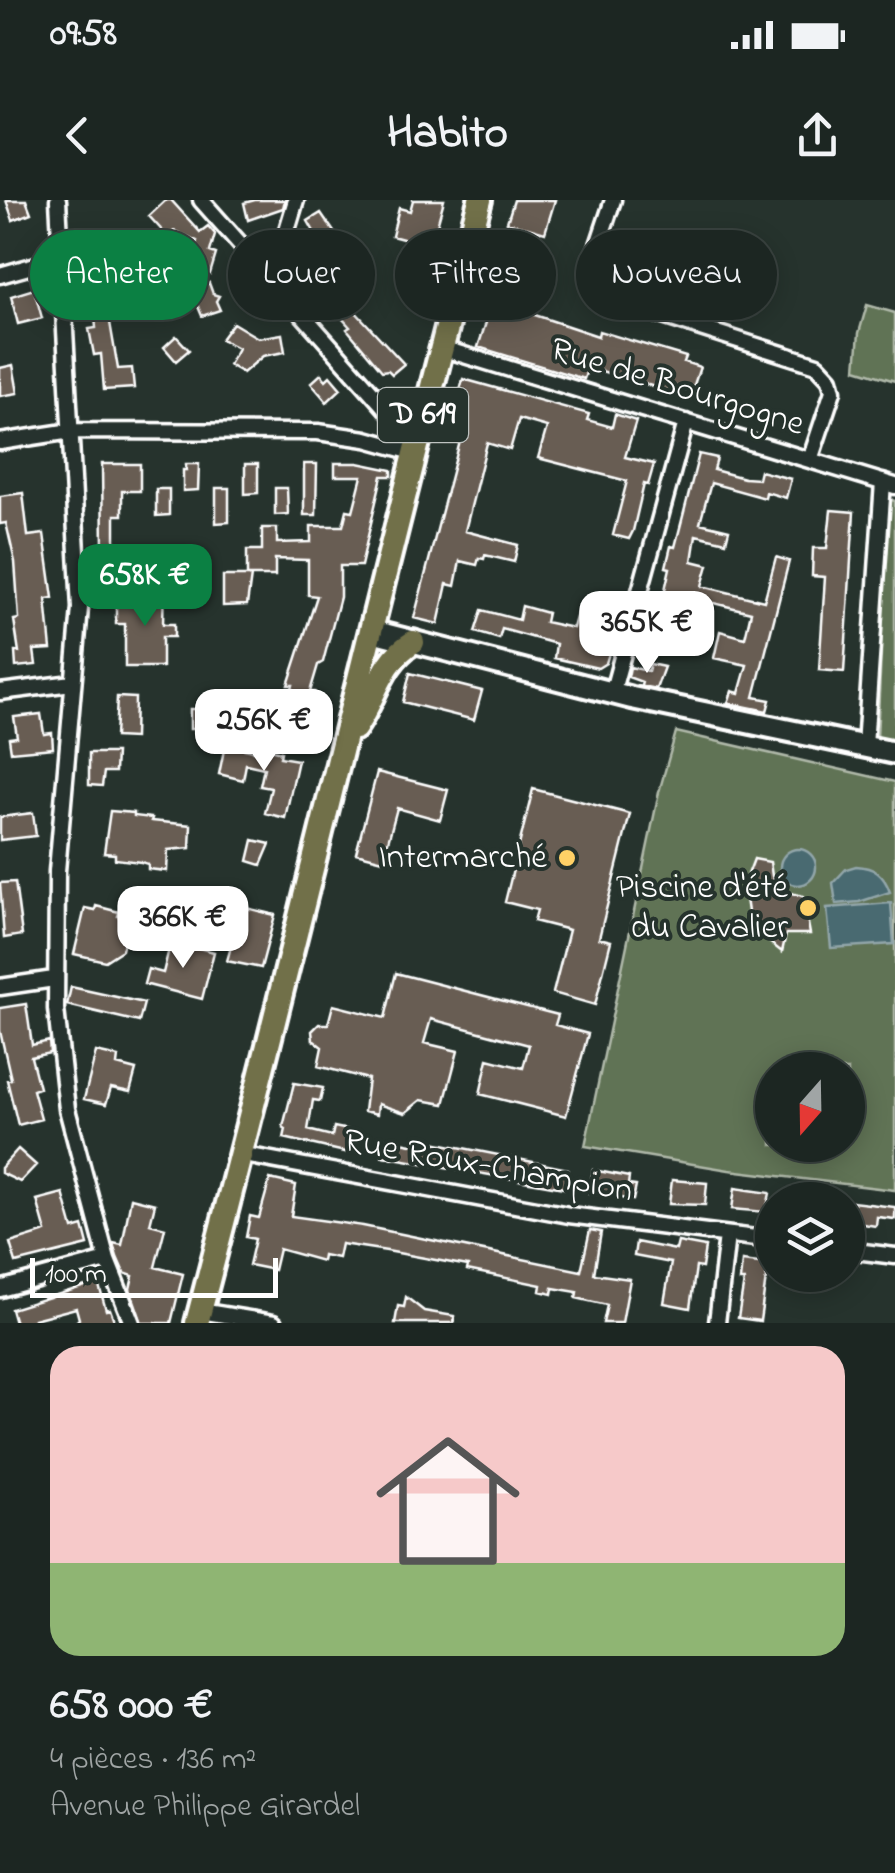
<!DOCTYPE html>
<html lang="fr">
<head>
<meta charset="utf-8">
<style>
  body { margin:0; font-family:"Indie Flower",sans-serif; background:#29322f; color:#f1f3f6; height:100vh; display:flex; flex-direction:column; font-size:38px; white-space:nowrap }
  * { box-sizing:border-box; margin:0 }
  p { font-size:32px; color:#a0a5a5 }
  .icon { flex:none; width:55px; height:55px; fill:none; stroke:currentColor; stroke-width:2; stroke-linecap:round; stroke-linejoin:round }
  .map { position:relative; height:1123px; overflow:hidden }
  .side { display:flex; flex-direction:column; background:#1c2622; flex:1 }
  .side>* { flex:none }
  .hud { position:absolute; left:30px; top:30px; width:835px; height:90px; display:flex; gap:20px }
  .needle { width:65px; rotate:200deg }
  .buttons { position:absolute; left:755px; top:852px; display:grid; gap:20px }
  .buttons a { display:grid; place-items:center; width:110px; height:110px; border-radius:50%; background:#1c2622; box-shadow:0 5px 25px #0003,0 0 0 2px #3a4340; font-size:50px }
  .scale { position:absolute; left:30px; bottom:25px; width:248px; box-sizing:border-box; padding-left:10px; border:5px solid #fff; border-top:0; font-size:28px; line-height:35px; white-space:nowrap; color:#fff; -webkit-text-stroke:8px #26332d; paint-order:stroke }
  .price { position:absolute; translate:-50% -85px; padding:0 22px; border-radius:20px; background:#fff; color:#222; font-size:32px; line-height:65px; filter:drop-shadow(0 2px 5px #0008) }
  .price::after { content:''; position:absolute; left:50%; top:60px; width:30px; height:22px; margin-left:-15px; background:inherit; clip-path:polygon(0 0,100% 0,50% 100%) }
  .price.active { background:#0b8043; color:#fff }
  ul { padding:0; list-style:none }
  li { display:grid; align-content:center; gap:20px; height:530px; padding:0 50px }
  li span { display:grid; place-items:center; height:310px; border-radius:30px; color:#555 }
  li>.icon { margin-inline-start:auto }
  span .icon { width:180px; height:180px; fill:#fffc; stroke-width:1 }
  li b { font-size:42px }
  .chip { padding:0 35px; border-radius:45px; background:#1c2622; box-shadow:0 5px 25px #0003,0 0 0 2px #3a4340; font-size:35px; line-height:90px }
  .chip.active { background:#0b8043; color:#fff }
  .status { display:flex; justify-content:space-between; align-items:center; height:70px; padding:0 50px; background:#1c2622; direction:ltr }
  .status svg { height:28px; fill:currentColor }
  header { display:flex; justify-content:space-between; align-items:center; height:130px; padding:0 50px; background:#1c2622; font-size:45px; font-weight:800 }
  .map>svg:first-child { display:block }
  .green { fill:#617355; stroke:#b0b9aa; stroke-width:2.5; fill-rule:evenodd }
  .water { fill:#4a6b71; stroke:#92a6aa; stroke-width:2.5 }
  .building { fill:#685d53; stroke:#fff; stroke-width:2.5 }
  .lines { fill:none; stroke-linecap:round; stroke-linejoin:round }
  .street-casing { stroke:#fff; stroke-width:21 }
  .secondary-casing { stroke:#fff; stroke-width:28 }
  .primary-casing { stroke:#fff; stroke-width:30 }
  .street { stroke:#26332d; stroke-width:14 }
  .secondary { stroke:#26332d; stroke-width:20 }
  .primary { stroke:#716f4a; stroke-width:22 }
  .poi-dot { fill:#ffd166; stroke:#26332d; stroke-width:4 }
  .labels { text-anchor:middle; dominant-baseline:central; stroke-width:8; stroke-linejoin:round; paint-order:stroke }
  .shield { fill:#26332d; stroke:#bec2c0; stroke-width:2.5 }
  .shield-label { font-size:32px; font-weight:bold; fill:#fff }
  .street-label { font-size:35px; fill:#fff; stroke:#26332d }
  .poi-label { font-size:35px; fill:#fff; stroke:#26332d; text-anchor:end }
</style>
</head>
<body>
<div class="status"><b>09:58</b><svg viewBox="0 0 49 12"><path d="M0 12V9h3v3zM5 12V6h3v6zM10 12V3h3v9zM15 12V0h3v12zM26 1h20v11H26zM47 4h2v5h-2z"/></svg></div>
<header><svg class="icon" aria-label="back" viewBox="0 0 24 24"><path d="M15 5l-7 7 7 7"/></svg>Habito<svg class="icon" aria-label="share" viewBox="0 0 24 24"><path d="M12 15V3M7 8l5-5 5 5M5 13v7h14v-7"/></svg></header>
<div class="map">
<svg width="895" height="1123" viewBox="0 0 895 1123">
  <rect width="100%" height="100%" fill="#26332d"/>
  <filter id="ink" filterUnits="userSpaceOnUse"><feTurbulence type="fractalNoise" baseFrequency=".01" numOctaves="2"/><feDisplacementMap in="SourceGraphic" scale="20" xChannelSelector="R" yChannelSelector="G"/><feConvolveMatrix kernelMatrix="1 2 1 2 8 2 1 2 1" color-interpolation-filters="sRGB"/></filter>
  <g filter="url(#ink)">
    <path class="green" d="M867,105l28,8v68l-39,-12 3,-36z
      M888,299l7,2v242l-18,-4z
      M676,532l219,50v408l-166,-20 -144,-24 74,-354zM772,870h76v75h-76z"/>
    <path class="water" d="M780 667a18 18 0 1 1 36 0a18 18 0 1 1-36 0Z
      M856,666c18,1 28,8 34,26l-31,10 -23,2 -3,-21 13,-14z
      M891,703l3,41 -63,4 -4,-40z"/>
    <path class="building" d="M6,0h20l5,13 -18,7z
      M166,0h5l29,32 8,-6 7,8 -5,18 6,2 -6,20 -20,-7 7,-26 -23,-10 -6,6 -19,-21z
      M255,0h30l-2,8 -35,12 -4,-17z
      M413,0h31l-27,98 -16,-5 13,-51 -22,-6 7,-28 11,3z
      M514,0h41l-10,33 -38,-11z
      M321,13l26,38 -16,10 -23,-40z
      M105,68l19,8 -10,23 9,4 -8,8h-7l10,58 14,-1 2,20 -30,2 -3,-36 -7,1 -5,-26 7,-1 -3,-33z
      M332,78l16,3 -7,32 -15,-4z
      M209,83l4,11 6,2 -3,5 4,9 -18,6 -11,-26z
      M34,89l8,29 -24,6 -7,-28z
      M493,101l105,35 1,-5 87,26 -2,5 16,5 -8,24 -15,-4 -2,6 -87,-26 -4,12 -106,-32z
      M352,108l52,56 -12,10 -4,-4 -6,1 -35,-42 3,-2 -8,-9z
      M233,123l25,15 24,-4 3,18 -22,4 -20,17 -14,-8 9,-17 -17,-9z
      M176,136l13,14 -13,11 -12,-14z
      M13,165l5,28 -18,3v-28z
      M321,174l5,6 4,-4 11,13 -14,13 -16,-19z
      M463,179l126,35 -2,6 25,7 3,-13 21,7 -11,36 29,7 -6,21 -4,-1 -11,47 -4,8 -16,-4 14,-54 -89,-23 9,-31 -28,-8 -9,31 -23,-7 -22,88 53,14 -4,17 -29,-7 -1,4 -5,-1 -2,7 -17,-4 -5,25 -8,-2 -9,40 -24,-6 51,-196 -13,-3z
      M699,254l18,4 -3,12 30,8 14,1 2,-8 31,8 -5,19 -20,-6 -1,6 -54,-15 -11,40 29,7 -3,12 -30,-7 -4,26 16,4 -6,21 62,15 12,-44 13,4 -35,136 16,3 -3,11 -39,-8 4,-12 7,2 8,-28 -33,-7 6,-27 25,7 6,-26 -67,-16 -10,38 -18,-5 14,-61 -4,-1 5,-21 4,1z
      M335,263h23l34,7v6h-10l-21,90h-21v31l-17,65 -5,3 -8,27h4l-5,20 -21,-6 5,-21h-5l29,-89 -9,-1v-35l-33,-1v17h-28v-26h15v-22h15v15l34,-1v-16h32l4,-16 6,1 9,-35h-27z
      M102,264h38v27h-18v24h-7v37h-12z
      M186,264h13l-1,26 -15,1v-21h3z
      M245,264h13v29l-13,1z
      M304,264h13l-1,51h-12z
      M216,288h13v34l-13,1z
      M275,288h12l1,26 -13,1z
      M156,289h13v26l-13,1z
      M23,293l5,43 16,-2 9,64 -7,1 5,50 -17,1 2,15 -20,2 -1,-15h4l-5,-32 5,-1 -4,-57 -9,-39 -6,1v-28z
      M831,310l23,2 -10,160 -25,-2 6,-93 -13,-1 1,-28h14z
      M223,376h28l-4,29 -24,1z
      M145,386h19l-1,38h11v13h-12v30h-37v-43h-9v-19h28z
      M592,399l31,8 -17,56 -8,5 -44,-10 2,-14 -54,-15 -3,10 -24,-7 7,-22 37,10 3,-14 25,7 -2,9 28,6 6,-22 10,2z
      M650,464l14,3 -8,22 -15,-3 1,-4 -14,-5 2,-10 18,4z
      M410,473l72,18 -8,29 -71,-18z
      M117,497l18,1 -1,40 -19,-1z
      M190,509h34v20h-34z
      M41,514l3,20 8,-1 1,15 -42,4 -2,-14 8,-1 -3,-20z
      M225,545l43,9 1,-5 12,3 -1,5 18,3 -13,58 -20,-5 6,-25 -11,-2 4,-18 -18,-4 -3,16 -24,-6z
      M89,553h27l-1,19h-11l-2,14 -13,-1z
      M377,572l71,18 -8,30 -43,-12 -14,52 -27,-7z
      M533,589l97,25 -31,124 12,3 -16,64 -42,-12 16,-63 -35,-9 3,-11 -32,-8z
      M110,611l24,2v3l18,2 -1,3 40,4 -1,23 -22,2 -1,21 -19,-2v-5l-7,-2 -26,-3v-5l-11,-1z
      M33,613l3,23 -36,4v-23z
      M253,640l17,4 -9,21 -13,-4z
      M754,659l16,3 2,14 11,15 20,5 7,38h-24l-4,18 -28,-22 -6,-18 -4,-27z
      M15,682l7,53 -18,3 -4,-55z
      M96,706l23,6 -1,4 12,3 -8,31 -17,11 -31,-7 11,-46 10,2z
      M242,707l33,8 -14,53 -34,-7z
      M171,741l43,11 -12,47 -58,-15 4,-15 15,4z
      M396,773l162,42 -3,10 33,9 -22,82 -86,-22 8,-35 35,9 6,-23 -98,-26 -7,24 34,8 -14,53 -23,-4 -16,13 -27,-9 -1,10 -13,-3 4,-32 -50,-13 4,-19 -9,-7 -1,-9 7,-7h9l5,-19 52,13z
      M71,787l73,16 -5,19 -72,-17z
      M26,804l6,41 17,-4 1,12 -19,4 8,31 -6,2 8,29 -23,6 -11,-45 4,-1 -11,-48v-23z
      M96,852l22,5 -1,8 19,5 -6,22 -19,-4 -5,16 -22,-5z
      M294,883l29,5 -3,13 -7,-1 -5,30 24,6 2,-9 19,4 -4,22 -65,-15 2,-9 -3,-2z
      M385,939l32,6 1,-4h10l140,28 -4,19 -182,-32z
      M18,949l18,16 -16,17 -19,-9v-5z
      M593,970l36,7 -1,8 8,1 -3,14 -44,-7z
      M270,979l26,6 -5,31 72,10 218,45 9,-41 11,2 -7,42 36,5 -8,44h-19l4,-18 -31,-7 1,-6 -24,-4 -1,6 -12,-3 1,-6 -74,-15 1,-4 -81,-15 -46,-7 -3,14 -15,-3 -1,6 -43,-12 -5,21 -25,-5 6,-26 -9,-2 4,-21 9,2z
      M672,980l35,3 -2,22 -36,-1z
      M735,988l35,5 -4,19 -34,-3z
      M63,993l10,36 10,-3 5,19 -72,18 -6,-20 36,-11 -9,-32z
      M131,998l24,6 -5,20 15,4 -10,39 28,7 -12,49h-29l-12,-34 3,-13 -9,-3 -7,-16 -4,-14 9,2z
      M852,1002l43,5v12l-18,-2 -1,9 -26,-4z
      M636,1042l40,8 2,-8 27,5 -3,21 -6,-1 -6,41 -26,-5 7,-40 -37,-7z
      M742,1061l26,3 -8,57 -22,-3 6,-37h-4z
      M98,1082l8,28 4,-1 5,14h-40l4,-4 -3,-11 -42,11 1,4h-20l-4,-14z
      M406,1097l18,14 30,5v7h-59l3,-17 6,1z"/>
    <g class="lines">
      <defs>
        <path id="street" d="M58,0l22,408 -23,263 -1,138 11,100 40,151 25,63
          M201,0l204,230 13,4
          M613,0l-24,72 3,14 11,11 214,68 13,14 3,12 -23,69
          M0,75l64,-18
          M272,80l24,-80
          M441,148l454,138
          M0,242l71,-11 247,1 48,7 47,13
          M0,492l72,-9
          M612,494l74,-272
          M865,546l18,-264
          M0,787l54,-8
          M239,954l330,61 203,25
          M848,1050l47,6
          M0,1089l107,-29
          M200,1111l74,12
          M717,1123l10,-88"/>
        <path id="secondary" d="M372,431l260,67 263,55"/>
        <path id="primary" d="M355,528c20,-29 26,-67 58,-86
          M197,1123c98,-373 185,-750 283,-1123"/>
      </defs>
      <use href="#street" class="street-casing"/>
      <use href="#secondary" class="secondary-casing"/>
      <use href="#primary" class="primary-casing"/>
      <use href="#street" class="street"/>
      <use href="#secondary" class="secondary"/>
      <use href="#primary" class="primary"/>
    </g>
  </g>
  <g class="poi-dot">
    <circle cx="567" cy="658" r="10"/>
    <circle cx="808" cy="708" r="10"/>
  </g>
  <g class="labels">
    <rect class="shield" x="378" y="188" width="90" height="54" rx="8"/>
    <g class="shield-label">
      <text x="423" y="215">D 619</text>
    </g>
    <g class="street-label">
      <text transform="translate(677 188) rotate(17)">Rue de Bourgogne</text>
      <text transform="translate(488 967) rotate(10)">Rue Roux-Champion</text>
    </g>
    <g class="poi-label">
      <text x="547" y="658">Intermarché</text>
      <text x="788" y="688">Piscine d'été<tspan x="788" dy="40">du Cavalier</tspan></text>
    </g>
  </g>
</svg>
<div class="buttons">
<a><svg class="needle" viewBox="-14 -14 28 28"><path d="M0-13l5 13h-10z" fill="#e53935"/><path d="M0 13l5-13h-10z" fill="#a0a5a5"/></svg></a>
<a><svg class="icon" aria-label="layers" viewBox="0 0 24 24"><path d="M12 4l9 5-9 5-9-5zM3 14l9 5 9-5"/></svg></a>
</div>
<div class="scale">100 m</div>
<b class="price active" style="left:145px;top:429px">658K €</b>
<b class="price" style="left:647px;top:476px">365K €</b>
<b class="price" style="left:264px;top:574px">256K €</b>
<b class="price" style="left:183px;top:771px">366K €</b>
<div class="hud">
<a class="chip active">Acheter</a>
<a class="chip">Louer</a>
<a class="chip">Filtres</a>
<a class="chip">Nouveau</a>
</div>
</div>
<section class="side">
<ul>
<li><span style="background:linear-gradient(#f6c9c9 70%,#8fb573 0)"><svg class="icon" aria-label="home" viewBox="0 0 24 24"><path d="M3 11l9-7 9 7M6 9v11h12V9"/></svg></span><div><b>658 000 €</b><p>4 pièces · 136 m²</p><p>Avenue Philippe Girardel</p></div></li>
</ul>
</section>
</body>
</html>
